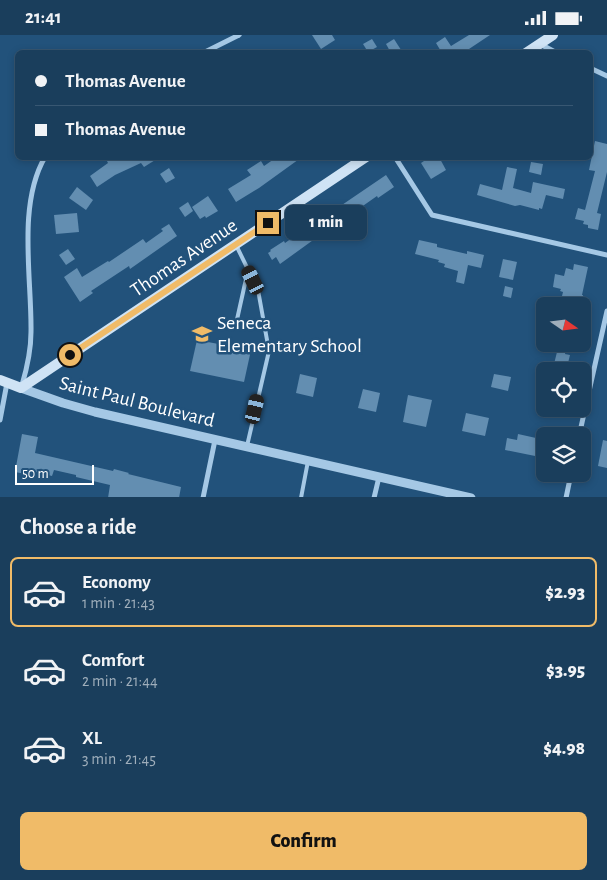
<!DOCTYPE html>
<html lang="en">
<head>
<meta charset="utf-8">
<style>
	body { margin:0; font-family:"Alegreya Sans",sans-serif; background:#234562; color:#f1f3f6; height:100vh; display:flex; flex-direction:column; font-size:19px; white-space:nowrap }
	* { box-sizing:border-box; margin:0 }
	p { font-size:16px; color:#9faebb }
	.icon { flex:none; width:28px; height:28px; fill:none; stroke:currentColor; stroke-width:2; stroke-linecap:round; stroke-linejoin:round }
	.map { position:relative; height:462px; overflow:hidden }
	.panel { display:flex; flex-direction:column; background:#1a3e5c; flex:1 }
	.panel>* { flex:none }
	.guide { position:absolute; left:15px; top:15px; width:578px; height:110px; border-radius:8px; box-shadow:0 2px 8px #0003,0 0 0 1px #385772; display:grid; align-content:center; height:110px; padding:0 20px; background:#1a3e5c }
	.needle { width:32px; rotate:104deg }
	.fabs { position:absolute; left:536px; top:262px; display:grid; gap:10px }
	.fabs a { display:grid; place-items:center; width:55px; height:55px; border-radius:8px; background:#1a3e5c; box-shadow:0 2px 8px #0003,0 0 0 1px #385772; font-size:25px }
	.scale { position:absolute; left:15px; bottom:12px; width:79px; box-sizing:border-box; padding-left:5px; border:2px solid #fff; border-top:0; font-size:14px; line-height:18px; white-space:nowrap; color:#fff; -webkit-text-stroke:4px #22527b; paint-order:stroke }
	.end { position:absolute; width:22px; height:22px; margin:-11px; border:6px solid #f0bb68; background:#111; box-shadow:0 0 0 2px #111 }
	.from { border-radius:50% }
	.bubble { position:absolute; height:35px; border-radius:8px; background:#1a3e5c; box-shadow:0 2px 8px #0003,0 0 0 1px #385772; font-size:16px; font-weight:800; line-height:35px; text-align:center }
	.car { position:absolute; width:15px; height:30px; margin:-15px -8px; border-radius:6px; box-shadow:0 0 4px 1px #0007; background:linear-gradient(#222 24%,#8ab4d8 0 40%,#222 0 76%,#8ab4d8 0 86%,#222 0) }
	.guide b { display:flex; align-items:center; gap:18px; height:48px; font-size:19px }
	.guide b+b { border-top:1px solid #385772 }
	.guide i { width:12px; height:12px; background:#f1f3f6 }
	ul { padding:0; list-style:none }
	li { display:flex; align-items:center; gap:15px; height:70px; margin:0 10px 8px; padding:0 10px; border:2px solid transparent; border-radius:8px }
	li div { flex:1 }
	li b { display:block; font-size:19px }
	li em { font-style:normal; font-weight:800 }
	li.selected { border-color:#f0bb68 }
	li>.icon { width:45px; height:45px; stroke-width:1.5 }
	h2 { padding:0 20px; font-size:22px; line-height:60px }
	.cta { display:flex; gap:10px; margin-top:auto; padding:10px 20px }
	.cta a { flex:1; height:58px; border-radius:8px; background:#f0bb68; color:#111; font-size:20px; font-weight:800; line-height:58px; text-align:center }
	.status { display:flex; justify-content:space-between; align-items:center; height:35px; padding:0 25px; background:#1a3e5c; direction:ltr }
	.status svg { height:14px; fill:currentColor }
	.map>svg:first-child { display:block }
	.building { fill:#638eb1 }
	.lines { fill:none; stroke-linecap:round; stroke-linejoin:round }
	.service { stroke:#a5c8e5; stroke-width:4 }
	.minor { stroke:#a5c8e5; stroke-width:5 }
	.tertiary { stroke:#a5c8e5; stroke-width:9 }
	.secondary { stroke:#cfe3f5; stroke-width:10 }
	.route { stroke:#f0bb68; stroke-width:6 }
	.labels { text-anchor:middle; dominant-baseline:central; stroke-width:5; stroke-linejoin:round; paint-order:stroke }
	.street-label { font-size:20px; fill:#fff; stroke:#22527b }
	.poi-label { font-size:20px; fill:#fff; stroke:#22527b; text-anchor:start }
</style>
</head>
<body>
<div class="status"><b>21:41</b><svg viewBox="0 0 49 12"><path d="M0 12V9h3v3zM5 12V6h3v6zM10 12V3h3v9zM15 12V0h3v12zM26 1h20v11H26zM47 4h2v5h-2z"/></svg></div>
<div class="map">
<svg width="607" height="463" viewBox="0 0 607 463">
	<rect width="100%" height="100%" fill="#22527b"/>
	<g class="building">
		<polygon points="312,0 332,0 335,5 321,14"/>
		<polygon points="469,0 490,0 463,18 442,18 436,8 445,2 451,11"/>
		<polygon points="372,4 377,12 368,17 363,9"/>
		<polygon points="394,4 403,18 391,18 386,9"/>
		<polygon points="595,106 607,109 607,137 597,178 601,179 598,195 588,193 588,190 583,189 584,186 575,184 578,173 585,175 595,136 589,135"/>
		<polygon points="113,122 160,122 144,132 141,128 115,140 97,152 90,141 108,128 107,126"/>
		<polygon points="277,122 302,122 259,153 236,167 228,154 251,140 247,135 261,126 264,131"/>
		<polygon points="430,122 439,122 446,135 431,144 421,128"/>
		<polygon points="531,127 543,129 541,140 529,137"/>
		<polygon points="507,132 517,134 513,153 531,158 533,147 565,154 563,164 546,160 542,174 539,173 539,175 520,170 515,171 477,160 480,149 502,155"/>
		<polygon points="169,133 175,143 166,148 160,139"/>
		<polygon points="386,140 394,152 378,163 377,161 330,194 322,182 335,173 336,174"/>
		<polygon points="77,152 93,165 86,175 69,163"/>
		<polygon points="208,161 218,176 206,183 205,181 200,184 192,172"/>
		<polygon points="188,167 193,176 185,182 179,173"/>
		<polygon points="77,178 79,197 56,199 54,180"/>
		<polygon points="169,189 177,201 130,234 129,231 91,256 93,258 80,267 64,242 77,233 82,242 108,226 109,227 143,204 146,208 163,196 161,194"/>
		<polygon points="309,191 316,203 280,229 276,222 272,225 268,218 271,216 270,215 284,206 285,208"/>
		<polygon points="419,205 437,209 437,212 467,219 467,216 484,220 481,233 468,230 464,249 456,247 458,236 444,232 445,229 438,227 439,225 415,219"/>
		<polygon points="68,214 75,224 66,230 59,220"/>
		<polygon points="503,224 517,227 513,245 499,242"/>
		<polygon points="574,229 588,232 582,260 583,260 581,271 564,271 564,270 560,269 563,257 560,256 561,254 553,252 555,239 564,241 566,233 573,235"/>
		<polygon points="505,251 513,253 511,263 503,261"/>
		<polygon points="197,305 251,315 244,347 190,336"/>
		<polygon points="559,309 567,309 565,319 570,320 566,336 553,333"/>
		<polygon points="300,339 317,343 313,362 296,358"/>
		<polygon points="494,339 511,342 508,356 491,352"/>
		<polygon points="363,354 380,358 376,377 358,373"/>
		<polygon points="408,360 432,365 426,392 403,387"/>
		<polygon points="466,378 489,383 485,401 462,396"/>
		<polygon points="22,399 38,402 35,418 113,436 114,434 129,438 128,439 181,452 179,463 108,463 110,450 76,442 76,440 54,435 52,441 32,436 31,440 15,437"/>
		<polygon points="518,399 545,405 545,423 505,415 507,403 517,405"/>
		<polygon points="603,405 607,406 607,433 598,431"/>
	</g>
	<g class="lines">
		<g class="service">
			<polyline points="236,210 258,255 269,316 247,411"/>
			<polyline points="236,289 248,235"/>
			<polyline points="301,463 308,426"/>
		</g>
		<g class="minor">
			<polyline points="540,9 557,18"/>
			<polyline points="203,18 239,0"/>
			<polyline points="590,33 607,41"/>
			<polyline points="395,122 432,180 607,220"/>
			<path d="M22,350C27,333 31,316 31,297C32,244 17,170 45,122"/>
			<polyline points="0,385 7,348"/>
			<polyline points="579,401 607,276"/>
			<polyline points="203,463 215,405"/>
			<polyline points="374,463 379,442"/>
			<polyline points="566,463 571,439"/>
		</g>
		<polyline class="tertiary" points="21,353 63,368 95,377 471,463"/>
		<g class="secondary">
			<polyline points="526,18 553,0"/>
			<polyline points="0,345 21,353 366,122"/>
		</g>
	</g>
	<g class="lines">
		<polyline class="route" points="70,320 268,188"/>
	</g>
	<defs>
		<symbol id="school-bare" viewBox="-9 -9 18 18"><path d="M0-5L7-2L0 1L-7-2ZM-4 1L0 2.5L4 1V4Q0 6-4 4Z" fill="#f0bb68" stroke="#22527b" stroke-width="2.5" paint-order="stroke"/></symbol>
	</defs>
	<g fill-rule="evenodd">
		<use href="#school-bare" x="188" y="285" width="28" height="28"/>
	</g>
	<g class="labels">
		<g class="street-label">
			<text transform="translate(184 223) rotate(-34)">Thomas Avenue</text>
			<text transform="translate(137 367) rotate(14)">Saint Paul Boulevard</text>
		</g>
		<g class="poi-label">
			<text x="217" y="288">Seneca<tspan x="217" dy="23">Elementary School</tspan></text>
		</g>
	</g>
</svg>
<div class="fabs">
<a><svg class="needle" viewBox="-14 -14 28 28"><path d="M0-13l5 13h-10z" fill="#e53935"/><path d="M0 13l5-13h-10z" fill="#9faebb"/></svg></a>
<a><svg class="icon" aria-label="locate" viewBox="0 0 24 24"><circle cx="12" cy="12" r="6"/><path d="M12 2v4M12 18v4M2 12h4M18 12h4"/></svg></a>
<a><svg class="icon" aria-label="layers" viewBox="0 0 24 24"><path d="M12 4l9 5-9 5-9-5zM3 14l9 5 9-5"/></svg></a>
</div>
<div class="scale">50 m</div>
<i class="end from" style="left:70px;top:320px"></i>
<i class="end" style="left:268px;top:188px"></i>
<div class="bubble" style="left:285px;top:170px;width:82px">1 min</div>
<i class="car" style="left:253px;top:245px;rotate:334deg"></i>
<i class="car" style="left:255px;top:374px;rotate:13deg"></i>
<div class="guide">
<b><i class="from"></i>Thomas Avenue</b>
<b><i></i>Thomas Avenue</b>
</div>
</div>
<section class="panel">
<h2>Choose a ride</h2>
<ul>
<li class="selected"><svg class="icon" aria-label="car" viewBox="0 0 24 24"><path d="M5 17H2v-5l4-1 3-4h7l3 4 3 1v5h-3M9 17h6M6 11h13"/><circle cx="7" cy="17" r="2"/><circle cx="17" cy="17" r="2"/></svg><div><b>Economy</b><p>1 min · 21:43</p></div><em>$2.93</em></li>
<li><svg class="icon" aria-label="car" viewBox="0 0 24 24"><path d="M5 17H2v-5l4-1 3-4h7l3 4 3 1v5h-3M9 17h6M6 11h13"/><circle cx="7" cy="17" r="2"/><circle cx="17" cy="17" r="2"/></svg><div><b>Comfort</b><p>2 min · 21:44</p></div><em>$3.95</em></li>
<li><svg class="icon" aria-label="car" viewBox="0 0 24 24"><path d="M5 17H2v-5l4-1 3-4h7l3 4 3 1v5h-3M9 17h6M6 11h13"/><circle cx="7" cy="17" r="2"/><circle cx="17" cy="17" r="2"/></svg><div><b>XL</b><p>3 min · 21:45</p></div><em>$4.98</em></li>
</ul>
<div class="cta"><a>Confirm</a></div>
</section>
</body>
</html>
